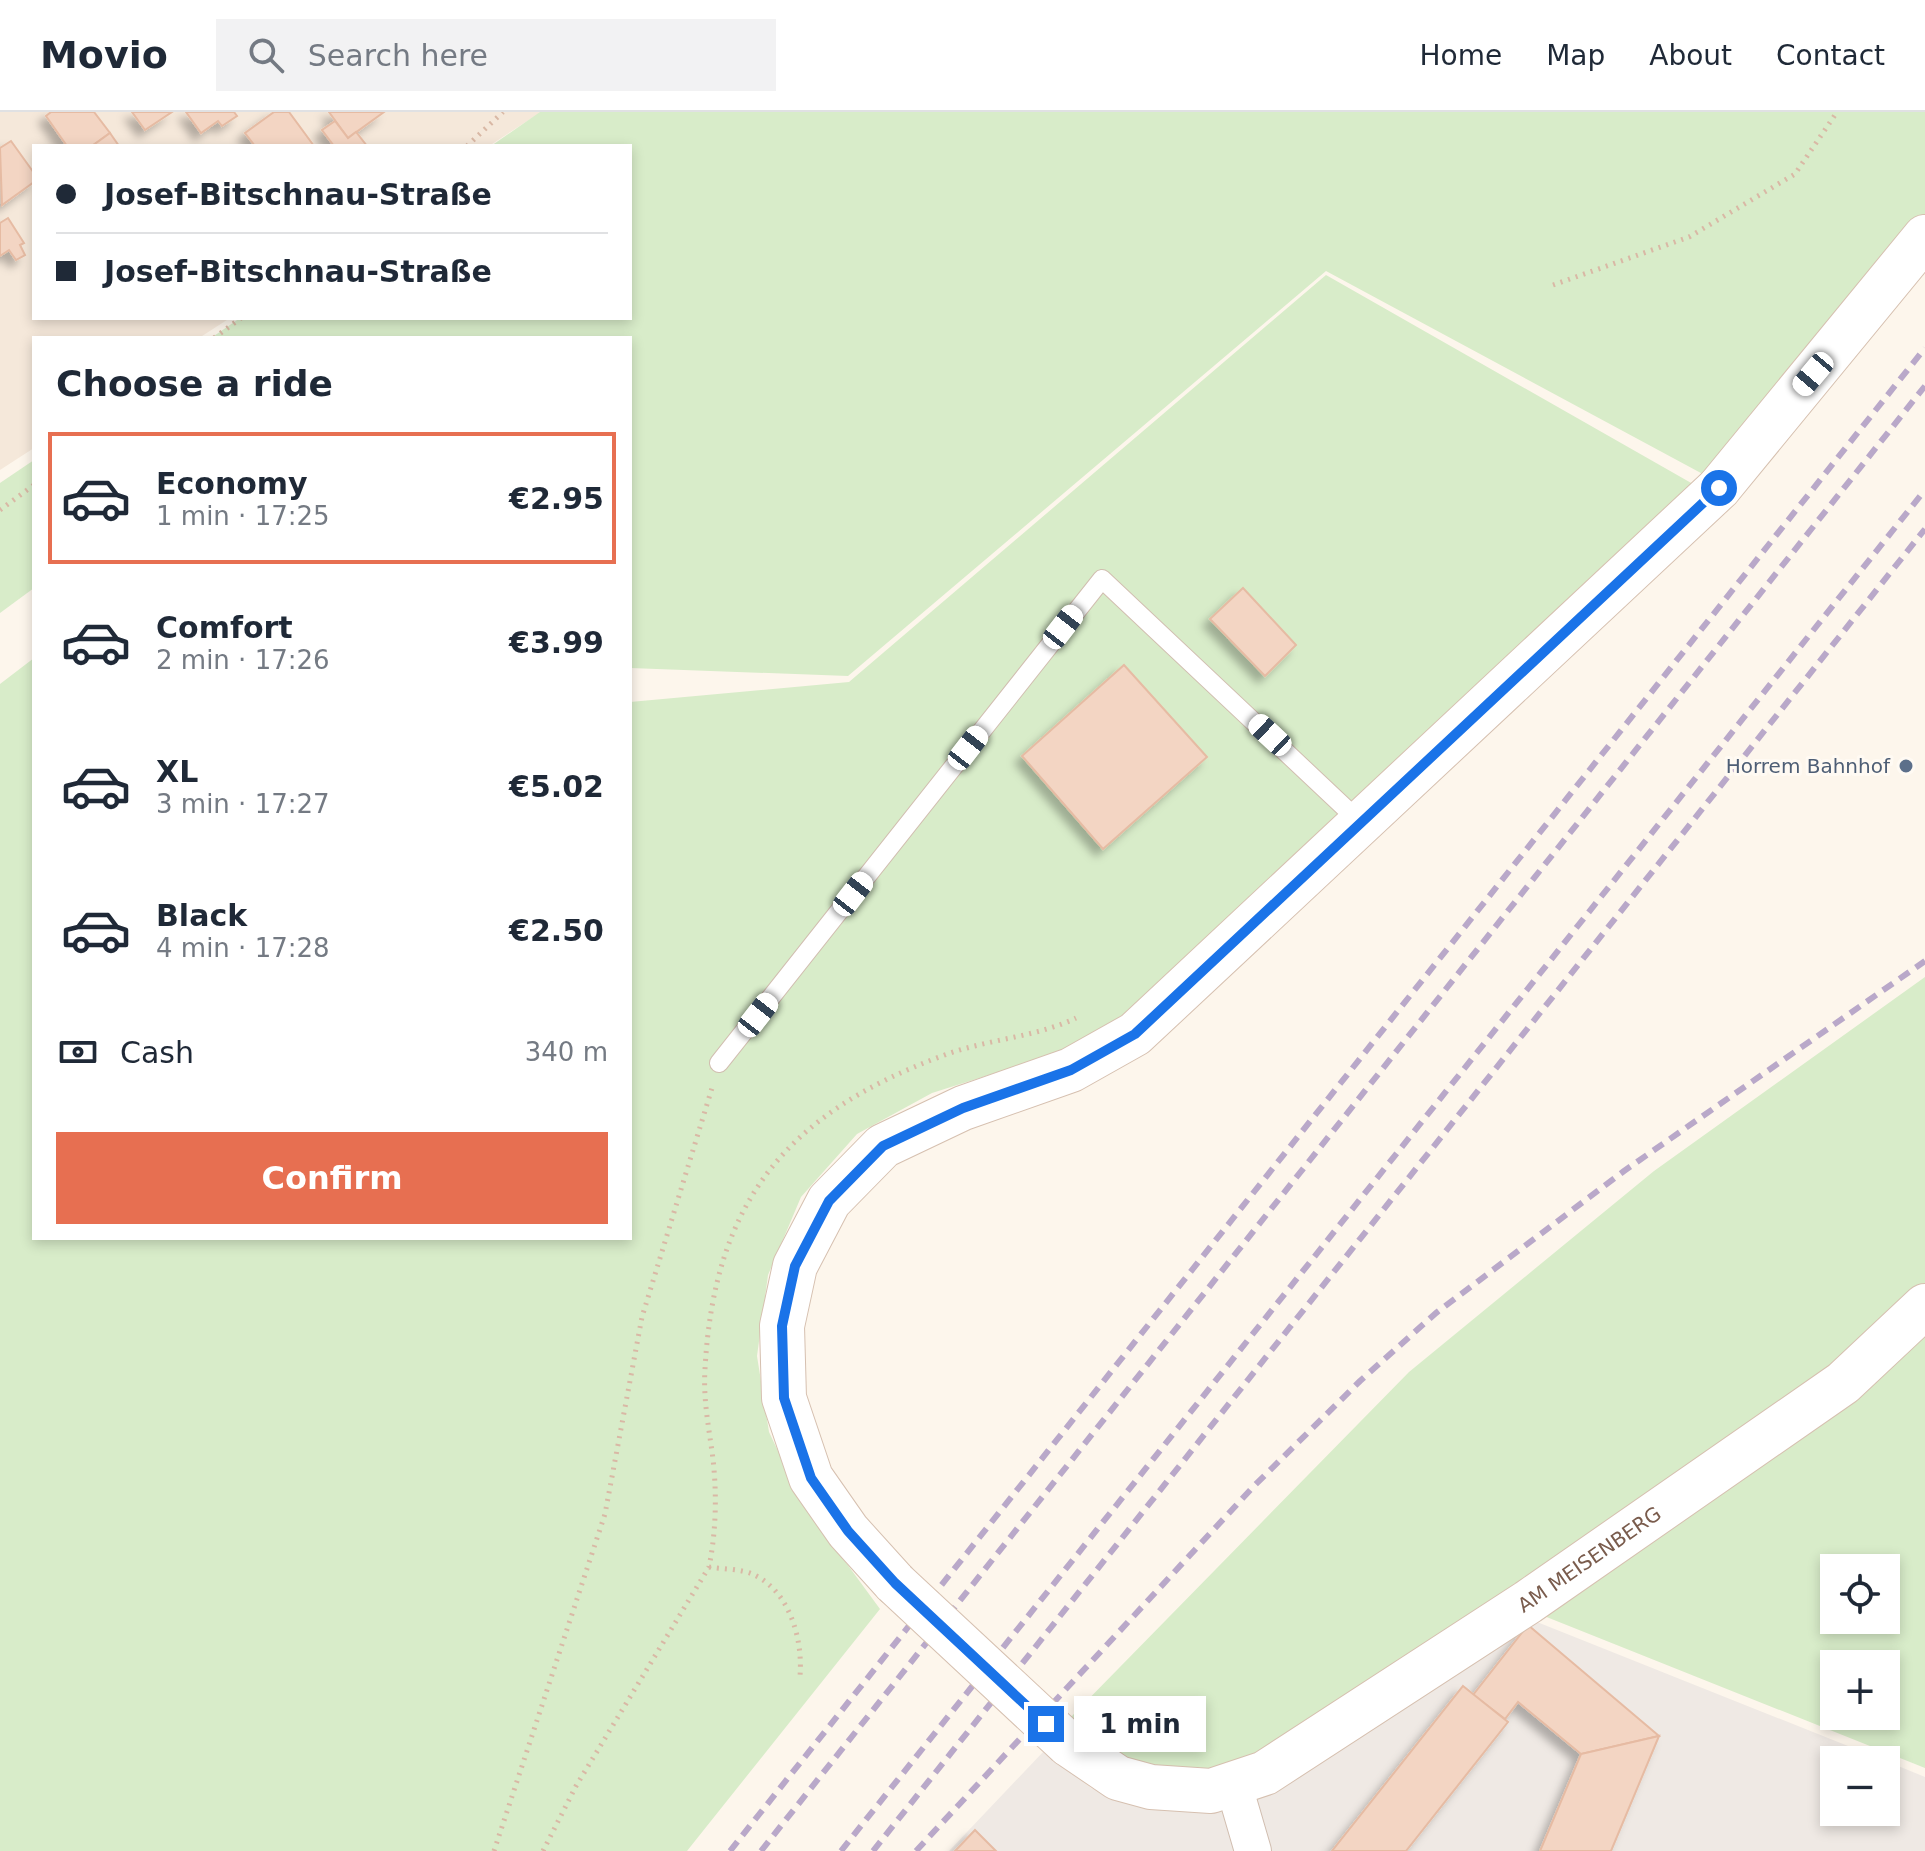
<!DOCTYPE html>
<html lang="en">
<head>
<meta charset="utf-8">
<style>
	body { margin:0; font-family:"DejaVu Sans",sans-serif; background:#f2f2f3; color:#1f2937; height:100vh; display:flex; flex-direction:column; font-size:30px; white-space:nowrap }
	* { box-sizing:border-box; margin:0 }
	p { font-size:26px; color:#747a83 }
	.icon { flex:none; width:44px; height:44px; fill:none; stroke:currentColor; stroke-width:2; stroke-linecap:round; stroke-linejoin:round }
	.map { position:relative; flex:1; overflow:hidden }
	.panel { position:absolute; left:32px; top:224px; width:600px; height:904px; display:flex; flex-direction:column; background:#fff; border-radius:0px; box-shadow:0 4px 12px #0003 }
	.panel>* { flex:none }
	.hud { position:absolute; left:32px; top:32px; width:600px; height:176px; border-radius:0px; box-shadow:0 4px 12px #0003; display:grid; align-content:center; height:176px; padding:0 24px; background:#fff }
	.buttons { position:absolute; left:1820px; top:1442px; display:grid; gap:16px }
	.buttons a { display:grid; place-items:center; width:80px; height:80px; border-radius:0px; background:#fff; box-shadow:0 4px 12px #0003; font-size:40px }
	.end { position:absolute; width:36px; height:36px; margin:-18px; border:10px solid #1a73e8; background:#fff; box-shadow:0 0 0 4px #fff }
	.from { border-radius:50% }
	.bubble { position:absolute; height:56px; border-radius:0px; background:#fff; box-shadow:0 4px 12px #0003; font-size:26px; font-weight:800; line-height:56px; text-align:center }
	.car { position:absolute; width:24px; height:48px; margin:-24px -12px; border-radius:10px; box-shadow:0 0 6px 2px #0007; background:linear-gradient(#fff 24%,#345 0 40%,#fff 0 76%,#345 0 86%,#fff 0) }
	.hud b { display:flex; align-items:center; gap:28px; height:76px; font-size:30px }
	.hud b+b { border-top:2px solid #e0e1e3 }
	.hud i { width:20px; height:20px; background:#1f2937 }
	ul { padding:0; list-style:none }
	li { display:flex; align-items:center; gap:24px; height:132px; margin:0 16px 12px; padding:0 8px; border:4px solid transparent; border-radius:0px }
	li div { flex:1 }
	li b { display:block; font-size:30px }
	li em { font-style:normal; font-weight:800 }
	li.current { border-color:#e76f51 }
	li>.icon { width:72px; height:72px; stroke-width:1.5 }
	h2 { padding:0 24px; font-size:36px; line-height:96px }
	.pay { display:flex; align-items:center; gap:20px; height:88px; padding:0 24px; font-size:30px }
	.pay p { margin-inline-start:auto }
	.button { display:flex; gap:16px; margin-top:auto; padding:16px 24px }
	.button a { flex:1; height:92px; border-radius:0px; background:#e76f51; color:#fff; font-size:32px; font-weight:800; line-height:92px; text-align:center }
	header { display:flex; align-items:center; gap:48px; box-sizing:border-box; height:112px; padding:0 40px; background:#fff; border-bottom:2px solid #e0e1e3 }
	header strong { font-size:38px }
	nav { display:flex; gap:44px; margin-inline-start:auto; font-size:28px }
	.search { width:560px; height:72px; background:#f2f2f3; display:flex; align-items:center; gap:20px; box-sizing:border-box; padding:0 28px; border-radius:0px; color:#747a83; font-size:30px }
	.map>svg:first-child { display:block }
	.residential { fill:#f5e8da }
	.industrial { fill:#efe9e4 }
	.green { fill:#d8ecc9; fill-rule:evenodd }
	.building { fill:#f3d5c3; stroke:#e6bba3; stroke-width:2; filter:url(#shadow) }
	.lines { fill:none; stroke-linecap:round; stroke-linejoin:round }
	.lane-casing { stroke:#d1beb0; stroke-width:20 }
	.street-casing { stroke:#d1beb0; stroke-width:38 }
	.secondary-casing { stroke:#d6c0b0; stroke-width:46 }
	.path { stroke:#d9b8a5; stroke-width:5; stroke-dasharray:2 6; stroke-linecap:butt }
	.lane { stroke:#fff; stroke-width:18 }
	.street { stroke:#fff; stroke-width:36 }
	.secondary { stroke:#fff; stroke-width:44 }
	.rail { stroke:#b9a8c9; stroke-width:6; stroke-dasharray:12 8; stroke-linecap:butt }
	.secondary-bridge-casing { stroke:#d6c0b0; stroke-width:46; stroke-linecap:butt }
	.secondary-bridge { stroke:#fff; stroke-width:44 }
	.route { stroke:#1a73e8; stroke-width:10 }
	.service-dot { fill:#5c6f8a; stroke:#fffaf3; stroke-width:3 }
	.labels { text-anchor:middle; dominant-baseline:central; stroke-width:6; stroke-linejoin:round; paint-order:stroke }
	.service-label { font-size:20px; fill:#4e5e75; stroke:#fffaf3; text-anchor:end }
	.street-label { font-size:20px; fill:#7a5c4d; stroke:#fffaf3 }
</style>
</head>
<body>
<header>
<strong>Movio</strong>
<div class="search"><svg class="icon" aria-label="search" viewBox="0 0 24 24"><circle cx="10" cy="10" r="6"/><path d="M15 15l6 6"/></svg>Search here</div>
<nav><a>Home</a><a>Map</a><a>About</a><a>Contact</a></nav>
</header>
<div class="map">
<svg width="1925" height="1739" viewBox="0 0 1925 1739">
	<defs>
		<filter id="shadow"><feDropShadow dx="-7" dy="7" stdDeviation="4" flood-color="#0004"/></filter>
	</defs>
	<rect width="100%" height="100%" fill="#fdf6ec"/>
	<polygon class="residential" points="0,0 541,0 489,34 34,34 34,206 230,206 199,226 34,226 34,336 0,358"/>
	<polygon class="industrial" points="1527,1506 1883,1648 1834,1648 1834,1700 1886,1700 1886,1649 1925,1665 1925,1739 949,1739 1044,1639 1091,1676 1151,1698 1247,1690"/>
	<g class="green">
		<polygon points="540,0 1925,0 1925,110 1712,367 1326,159 848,564 630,556 630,226 211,226 240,206 630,206 630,34 491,34"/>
		<polygon points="1326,163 1700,376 1129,906 1049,944 932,981 857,1022 801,1085 768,1163 757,1244 769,1320 803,1392 880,1497 687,1739 0,1739 0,572 34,546 34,1126 630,1126 630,590 849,570"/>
		<polygon points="34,348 34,476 0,501 0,371"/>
		<path d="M1925,865V1656L1529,1498L1273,1639L1201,1662L1161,1659L1108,1638L1070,1606L1409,1260L1654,1059ZM1834,1456H1886V1508H1834ZM1834,1552H1886V1604H1834Z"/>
	</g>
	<g class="building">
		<polygon points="51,0 94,0 110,21 92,34 67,34 46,4"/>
		<polygon points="132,0 172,0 145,18"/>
		<polygon points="186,0 234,0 237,4 222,14 218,9 201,21"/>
		<polygon points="274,0 289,0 314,34 255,34 245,21"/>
		<polygon points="329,0 384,0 348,26"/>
		<polygon points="335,9 348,26 356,20 367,34 334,34 322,18"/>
		<polygon points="110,21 119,34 92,34"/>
		<polygon points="11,29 34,61 34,70 2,93 0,36"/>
		<polygon points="8,106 24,131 20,133 25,143 16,148 9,138 0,144 0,111"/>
		<polygon points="1243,476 1296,533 1265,564 1210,507"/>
		<polygon points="1124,553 1207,645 1103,737 1022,644"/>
		<polygon points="1528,1513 1659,1624 1581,1642 1518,1590 1505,1607 1473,1583"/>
		<polygon points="1463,1574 1508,1610 1406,1739 1332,1739"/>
		<polygon points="1659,1624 1611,1739 1540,1739 1581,1642"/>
		<polygon points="975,1718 996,1739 955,1739"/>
	</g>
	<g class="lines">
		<defs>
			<polyline id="lane" points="719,951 1102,467 1360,710"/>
			<polyline id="street" points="1234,1674 1253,1739"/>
			<g id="secondary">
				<polyline points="895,1471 848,1419 811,1366 784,1286 782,1214 795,1154 829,1089 883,1034 963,996 1071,958 1135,922 1719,376 1925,125"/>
				<path id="s1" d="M1068,1632L1118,1666L1151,1675L1211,1679L1265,1661L1528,1490L1843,1271L1925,1194"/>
			</g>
		</defs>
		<use href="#lane" class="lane-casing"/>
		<use href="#street" class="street-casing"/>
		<use href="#secondary" class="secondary-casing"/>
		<g class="path">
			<polyline points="467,34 503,0"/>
			<polyline points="1553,173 1689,125 1795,62 1837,0"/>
			<polyline points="214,226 241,206"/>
			<polyline points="0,398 34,373"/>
			<path d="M709,1455C722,1457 741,1457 752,1462C790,1478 803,1528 800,1564"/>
			<polyline points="494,1739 605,1402 642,1205 712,976"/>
			<path d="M543,1739L576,1674L709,1455C716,1420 717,1384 713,1347C709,1316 703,1288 705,1257C714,1090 787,1001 942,944C986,927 1034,926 1076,906"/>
		</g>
		<use href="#lane" class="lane"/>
		<use href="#street" class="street"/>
		<use href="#secondary" class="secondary"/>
		<g class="rail">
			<polyline points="730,1739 1925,236"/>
			<polyline points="761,1739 1925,274"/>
			<polyline points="841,1739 1925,378"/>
			<polyline points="873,1739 1925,417"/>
			<polyline points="916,1739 1254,1374 1360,1269 1436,1201 1624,1059 1925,849"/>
		</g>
		<defs>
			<polyline id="secondary-bridge" points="895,1471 1068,1632"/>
		</defs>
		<use href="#secondary-bridge" class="secondary-bridge-casing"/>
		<use href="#secondary-bridge" class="secondary-bridge"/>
	</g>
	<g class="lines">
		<polyline class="route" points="1046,1612 895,1471 848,1419 811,1366 784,1286 782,1214 795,1154 829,1089 883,1034 963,996 1071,958 1135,922 1719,376"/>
	</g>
	<circle class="service-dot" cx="1906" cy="654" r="8"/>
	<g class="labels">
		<g class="service-label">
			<text x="1890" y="654">Horrem Bahnhof</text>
		</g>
		<g class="street-label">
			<text stroke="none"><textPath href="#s1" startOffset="600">AM MEISENBERG</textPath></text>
		</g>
	</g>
</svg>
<div class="buttons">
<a><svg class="icon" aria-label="locate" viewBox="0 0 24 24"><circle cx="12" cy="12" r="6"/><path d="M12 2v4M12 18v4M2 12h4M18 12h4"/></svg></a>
<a>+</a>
<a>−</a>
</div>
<i class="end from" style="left:1719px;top:376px"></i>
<i class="end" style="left:1046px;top:1612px"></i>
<div class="bubble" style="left:1074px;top:1584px;width:132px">1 min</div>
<i class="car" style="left:1813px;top:262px;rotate:220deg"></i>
<i class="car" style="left:1063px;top:515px;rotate:38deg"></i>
<i class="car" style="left:1270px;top:623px;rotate:313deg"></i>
<i class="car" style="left:968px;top:636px;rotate:38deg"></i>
<i class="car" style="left:853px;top:782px;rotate:38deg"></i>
<i class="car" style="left:758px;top:903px;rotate:38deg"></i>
<div class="hud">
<b><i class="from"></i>Josef-Bitschnau-Straße</b>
<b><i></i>Josef-Bitschnau-Straße</b>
</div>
<section class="panel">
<h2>Choose a ride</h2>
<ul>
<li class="current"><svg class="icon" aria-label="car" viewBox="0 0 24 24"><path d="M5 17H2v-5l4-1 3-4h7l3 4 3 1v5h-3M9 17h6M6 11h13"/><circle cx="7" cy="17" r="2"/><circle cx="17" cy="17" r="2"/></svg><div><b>Economy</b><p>1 min · 17:25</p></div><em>€2.95</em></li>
<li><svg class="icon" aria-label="car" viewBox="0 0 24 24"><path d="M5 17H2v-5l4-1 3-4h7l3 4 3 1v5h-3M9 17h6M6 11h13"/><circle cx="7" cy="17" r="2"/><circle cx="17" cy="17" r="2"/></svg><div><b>Comfort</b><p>2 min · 17:26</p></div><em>€3.99</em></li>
<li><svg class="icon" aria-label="car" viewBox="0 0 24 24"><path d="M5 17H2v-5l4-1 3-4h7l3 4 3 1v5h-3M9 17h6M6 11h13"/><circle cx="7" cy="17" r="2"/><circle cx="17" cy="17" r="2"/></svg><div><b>XL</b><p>3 min · 17:27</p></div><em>€5.02</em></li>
<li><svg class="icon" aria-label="car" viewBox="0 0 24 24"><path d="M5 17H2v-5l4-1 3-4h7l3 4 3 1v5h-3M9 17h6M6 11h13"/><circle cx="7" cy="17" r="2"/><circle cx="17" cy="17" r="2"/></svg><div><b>Black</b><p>4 min · 17:28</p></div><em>€2.50</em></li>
</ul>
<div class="pay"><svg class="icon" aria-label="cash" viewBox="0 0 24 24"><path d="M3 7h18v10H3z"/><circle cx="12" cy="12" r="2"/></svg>Cash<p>340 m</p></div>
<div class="button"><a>Confirm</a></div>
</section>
</div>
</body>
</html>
